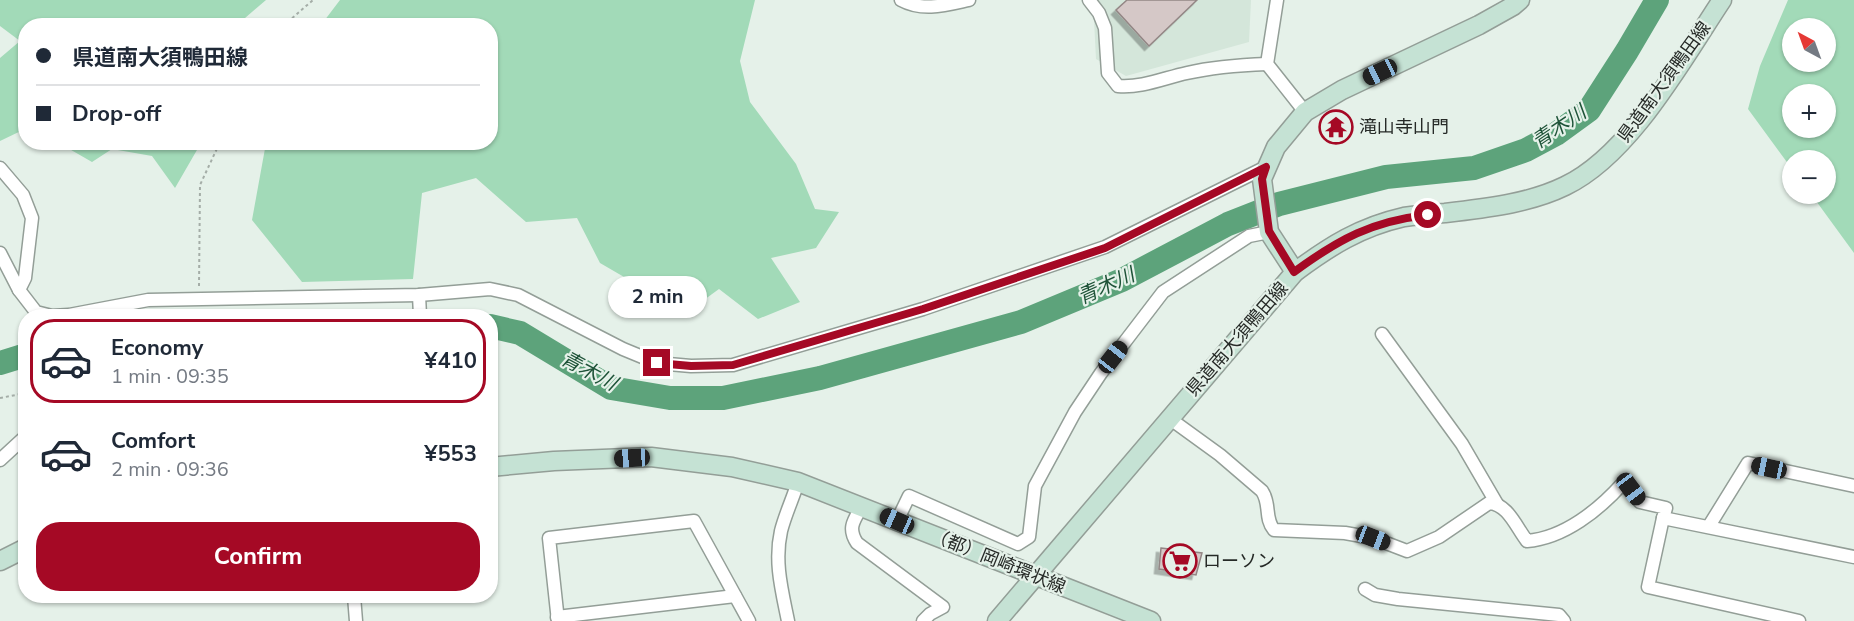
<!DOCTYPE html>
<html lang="en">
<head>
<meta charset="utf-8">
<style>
	body { margin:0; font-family:"Nunito Sans","Noto Sans JP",sans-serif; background:#f6f6f7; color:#1f2937; height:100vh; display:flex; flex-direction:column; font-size:22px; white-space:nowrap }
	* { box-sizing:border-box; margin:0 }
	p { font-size:20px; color:#747a83 }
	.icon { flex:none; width:33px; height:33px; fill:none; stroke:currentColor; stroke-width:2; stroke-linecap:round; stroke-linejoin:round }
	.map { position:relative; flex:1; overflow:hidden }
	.panel { position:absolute; left:18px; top:309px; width:480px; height:294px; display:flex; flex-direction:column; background:#fff; border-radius:24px; box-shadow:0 2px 4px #0004 }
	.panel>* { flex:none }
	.guide { position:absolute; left:18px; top:18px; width:480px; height:132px; border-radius:24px; box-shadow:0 2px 4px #0004; display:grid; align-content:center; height:132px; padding:0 18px; background:#fff }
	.needle { width:39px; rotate:319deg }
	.tools { position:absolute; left:1782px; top:18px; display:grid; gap:12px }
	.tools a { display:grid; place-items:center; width:54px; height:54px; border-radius:50%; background:#fff; box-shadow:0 2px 4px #0004; font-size:30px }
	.end { position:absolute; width:27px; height:27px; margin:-14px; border:8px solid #a50925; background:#fff; box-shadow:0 0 0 3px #fff }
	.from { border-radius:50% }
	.bubble { position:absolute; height:42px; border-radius:21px; background:#fff; box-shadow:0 2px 4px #0004; font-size:20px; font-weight:700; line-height:42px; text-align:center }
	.car { position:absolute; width:18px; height:36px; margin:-18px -9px; border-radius:8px; box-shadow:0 0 4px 2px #0007; background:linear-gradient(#222 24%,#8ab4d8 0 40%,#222 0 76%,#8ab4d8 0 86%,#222 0) }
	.guide b { display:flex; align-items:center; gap:21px; height:57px; font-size:22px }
	.guide b+b { border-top:2px solid #e0e1e3 }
	.guide i { width:15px; height:15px; background:#1f2937 }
	ul { padding:10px 0 0; list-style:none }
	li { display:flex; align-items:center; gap:18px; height:84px; margin:0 12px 9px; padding:0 6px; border:3px solid transparent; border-radius:24px }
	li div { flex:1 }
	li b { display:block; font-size:22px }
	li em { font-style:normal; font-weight:700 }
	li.active { border-color:#a50925 }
	li>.icon { width:54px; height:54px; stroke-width:1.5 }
	.cta { display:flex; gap:12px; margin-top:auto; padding:12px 18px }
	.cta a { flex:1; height:69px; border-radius:24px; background:#a50925; color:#fff; font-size:24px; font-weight:700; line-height:69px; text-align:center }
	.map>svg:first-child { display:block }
	.built { fill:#d4e6da }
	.green { fill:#a2dab8; fill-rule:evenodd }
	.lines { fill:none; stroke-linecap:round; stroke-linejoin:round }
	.river { stroke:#5da37b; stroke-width:24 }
	.building { fill:#d5c8c7; stroke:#938685; stroke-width:1.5; filter:url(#shadow) }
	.street-casing { stroke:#939e97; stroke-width:15 }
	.secondary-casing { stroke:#939e97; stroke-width:21 }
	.path { stroke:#a4ada7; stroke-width:2; stroke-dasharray:3 3; stroke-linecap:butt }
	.street { stroke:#fff; stroke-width:12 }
	.secondary { stroke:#c5e2d4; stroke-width:18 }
	.route { stroke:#a50925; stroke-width:8 }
	.labels { text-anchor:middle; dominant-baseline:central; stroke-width:4.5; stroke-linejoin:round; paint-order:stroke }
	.street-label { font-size:18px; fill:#262a27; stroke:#e5f1e9 }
	.poi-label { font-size:18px; fill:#262a27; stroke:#e5f1e9; text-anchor:start }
	.water-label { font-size:20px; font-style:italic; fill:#1e5338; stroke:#e5f1e9 }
</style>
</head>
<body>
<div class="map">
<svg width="1854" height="621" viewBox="0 0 1854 621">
	<defs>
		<filter id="shadow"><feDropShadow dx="-4.5" dy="4.5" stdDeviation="0" flood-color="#0004"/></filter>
	</defs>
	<rect width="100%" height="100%" fill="#e5f1e9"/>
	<polygon class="built" points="1093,0 1251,0 1249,42 1126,76 1096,59"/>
	<g class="green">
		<polygon points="0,0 266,0 245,18 244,25 26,26 25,129 0,141 0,58 20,41 0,26"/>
		<polygon points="340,0 755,0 740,61 750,102 796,164 815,209 839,212 816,248 771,258 800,302 758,319 719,289 686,313 600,263 577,218 526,222 476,178 422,193 413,279 302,282 252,220 266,143 490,142 490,26 321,25"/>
		<path d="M1788,0H1854V253L1811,194H1826V160H1792V169L1748,109L1760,66ZM1792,28H1826V62H1792ZM1826,94V128H1792V94Z"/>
		<polygon points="59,143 201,142 201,143 175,188 152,156 112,149 92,162"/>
	</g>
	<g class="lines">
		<g class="river">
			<polyline points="490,326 520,333 611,388 670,398 723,398 820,378 1021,322 1122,280 1228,224 1279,204 1386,177 1474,168 1526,150 1556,134 1589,110 1627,51 1657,0"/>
			<polyline points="0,363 26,355"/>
		</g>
	</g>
	<g class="building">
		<polygon points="1127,0 1197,0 1149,46 1116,10"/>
		<polygon points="1161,548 1202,553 1196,575 1159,569"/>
	</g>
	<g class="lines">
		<defs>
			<g id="street">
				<path d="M901,0C923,12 946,5 969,0"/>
				<path d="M1089,0L1099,13L1105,28L1108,73L1118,86C1142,88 1164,78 1187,73C1213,67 1240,65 1267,64"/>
				<polyline points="1277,0 1267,64 1305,112"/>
				<polyline points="0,168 23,195 32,218 25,278 19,290"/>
				<polyline points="0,253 19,290 36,312 52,316 69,315 148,300 419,295 490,289 518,295 623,349 657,363 691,366 733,365 923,309 1105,247 1266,167"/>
				<polyline points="419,295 420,316"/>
				<polyline points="1382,334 1462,444 1497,504"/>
				<path d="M1169,418L1220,455L1262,491C1271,504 1264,518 1274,530L1345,533L1373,538L1407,551L1439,537L1489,503C1508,504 1516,527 1527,541C1564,538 1599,510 1623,483L1640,502L1666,508L1663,518"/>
				<polyline points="0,460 26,436"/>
				<path d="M862,506C854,520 847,528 857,543L943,607L930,614L923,621"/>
				<polyline points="897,521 909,496 1018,544 1029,537 1035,486 1075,412 1101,373 1163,292 1249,236 1269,232"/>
				<polyline points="1709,526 1748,463 1854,486"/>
				<polyline points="1365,589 1375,595 1398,599 1559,615 1564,621"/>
				<polyline points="354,596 356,621"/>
				<polyline points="557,617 735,596"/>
				<polyline points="558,621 549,538 694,521 749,621"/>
				<path d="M788,621C782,591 774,562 781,531C785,515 793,498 798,482"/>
				<polyline points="1799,621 1648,587 1663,518 1854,557"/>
			</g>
			<g id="secondary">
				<polyline points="1295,272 1269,232 1262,179 1276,147 1305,112 1342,90 1479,25 1513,6 1520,0"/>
				<polyline points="490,467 554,461 651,457 732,467 798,482 1151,621"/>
				<polyline points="0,561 26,548"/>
				<path d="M997,621L1295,272C1330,246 1360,227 1404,217C1417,215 1431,214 1445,213C1485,208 1528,204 1565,186C1630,155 1682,60 1722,0"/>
			</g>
		</defs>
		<use href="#street" class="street-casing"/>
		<use href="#secondary" class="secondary-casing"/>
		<g class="path">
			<polyline points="283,26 313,0"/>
			<polyline points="199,286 200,185 220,142"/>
			<polyline points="0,398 26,393"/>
		</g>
		<use href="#street" class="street"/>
		<use href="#secondary" class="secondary"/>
	</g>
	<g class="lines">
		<path class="route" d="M657,363L691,366L733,365L923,309L1105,248L1266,167L1262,179L1269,231L1294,272C1339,239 1372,221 1428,215"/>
	</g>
	<defs>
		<symbol id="temple-ring" viewBox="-11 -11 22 22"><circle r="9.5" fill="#e5f1e9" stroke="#a50925" stroke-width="1.5"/><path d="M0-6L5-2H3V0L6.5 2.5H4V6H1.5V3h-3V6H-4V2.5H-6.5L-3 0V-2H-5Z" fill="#a50925"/></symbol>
		<symbol id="supermarket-ring" viewBox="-11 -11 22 22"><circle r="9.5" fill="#e5f1e9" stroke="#a50925" stroke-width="1.5"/><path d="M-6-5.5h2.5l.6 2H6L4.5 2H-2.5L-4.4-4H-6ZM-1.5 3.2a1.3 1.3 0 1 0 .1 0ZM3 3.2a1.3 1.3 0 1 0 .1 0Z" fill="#a50925"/></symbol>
	</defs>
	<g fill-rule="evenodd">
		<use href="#temple-ring" x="1317" y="108" width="38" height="38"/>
		<use href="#supermarket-ring" x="1161" y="542" width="38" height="38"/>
	</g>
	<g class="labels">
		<g class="street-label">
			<text transform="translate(1664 82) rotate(-54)">県道南大須鴨田線</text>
			<text transform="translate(1237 339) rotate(-49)">県道南大須鴨田線</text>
			<text transform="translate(998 561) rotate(22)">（都）岡崎環状線</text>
		</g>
		<g class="poi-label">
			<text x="1359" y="127">滝山寺山門</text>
			<text x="1203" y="561">ローソン</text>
		</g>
		<g class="water-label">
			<text transform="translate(1559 127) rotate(-34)">青木川</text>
			<text transform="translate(1106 286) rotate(-24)">青木川</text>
			<text transform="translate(589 371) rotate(28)">青木川</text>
		</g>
	</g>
</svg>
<div class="tools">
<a><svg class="needle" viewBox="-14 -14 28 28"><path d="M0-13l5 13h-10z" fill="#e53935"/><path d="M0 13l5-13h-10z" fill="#747a83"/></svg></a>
<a>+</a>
<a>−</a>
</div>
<i class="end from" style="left:1428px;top:215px"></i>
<i class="end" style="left:657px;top:363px"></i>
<div class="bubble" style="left:608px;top:276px;width:99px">2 min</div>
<i class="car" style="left:1380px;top:72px;rotate:245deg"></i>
<i class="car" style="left:1113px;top:357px;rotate:38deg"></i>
<i class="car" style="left:632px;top:458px;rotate:267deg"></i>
<i class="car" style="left:1769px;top:468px;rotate:282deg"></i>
<i class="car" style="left:1631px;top:489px;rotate:143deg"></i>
<i class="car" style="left:897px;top:521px;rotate:294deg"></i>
<i class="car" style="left:1373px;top:538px;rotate:111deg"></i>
<div class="guide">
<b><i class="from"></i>県道南大須鴨田線</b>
<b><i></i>Drop-off</b>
</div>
<section class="panel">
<ul>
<li class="active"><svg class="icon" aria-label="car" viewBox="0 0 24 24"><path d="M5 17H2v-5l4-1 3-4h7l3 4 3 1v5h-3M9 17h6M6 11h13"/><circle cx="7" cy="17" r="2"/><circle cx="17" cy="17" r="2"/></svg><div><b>Economy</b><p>1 min · 09:35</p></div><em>¥410</em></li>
<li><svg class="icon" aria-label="car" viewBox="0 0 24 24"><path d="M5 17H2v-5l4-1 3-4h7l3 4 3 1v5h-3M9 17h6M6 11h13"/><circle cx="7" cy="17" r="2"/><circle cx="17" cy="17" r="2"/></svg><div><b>Comfort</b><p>2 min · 09:36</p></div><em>¥553</em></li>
</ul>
<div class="cta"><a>Confirm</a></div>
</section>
</div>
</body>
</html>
